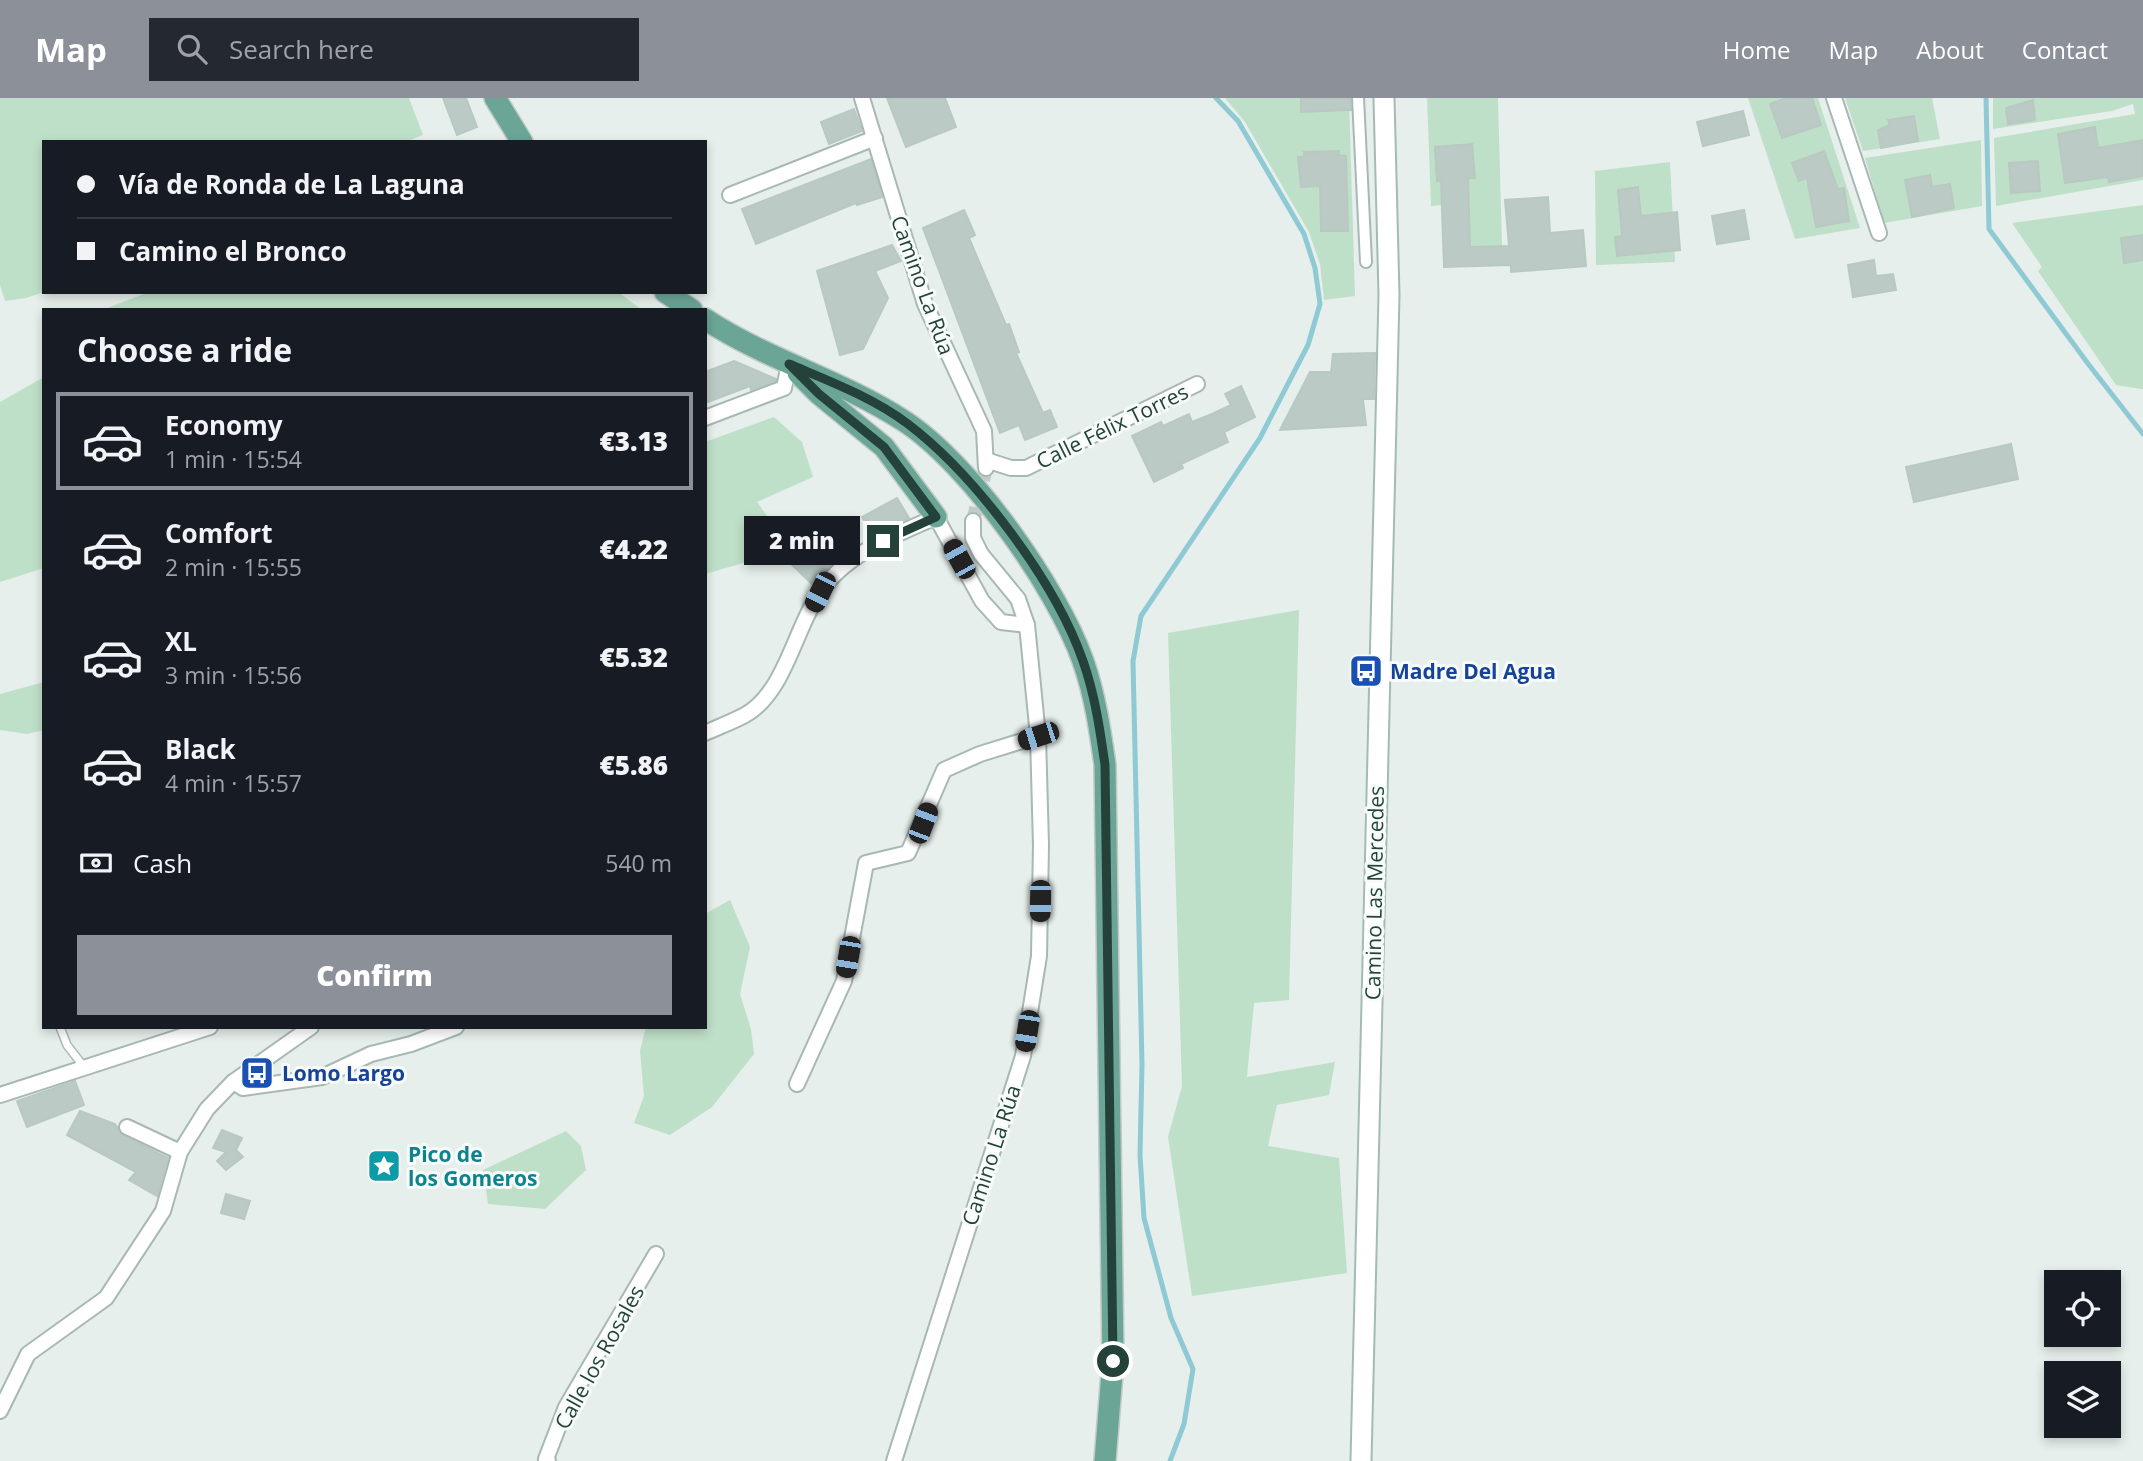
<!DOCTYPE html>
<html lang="en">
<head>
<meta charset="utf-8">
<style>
	body { margin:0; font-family:"Open Sans",sans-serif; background:#242831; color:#f1f3f6; height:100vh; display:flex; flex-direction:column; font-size:26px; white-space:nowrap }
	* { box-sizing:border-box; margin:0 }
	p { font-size:23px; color:#9ea1a6 }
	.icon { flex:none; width:38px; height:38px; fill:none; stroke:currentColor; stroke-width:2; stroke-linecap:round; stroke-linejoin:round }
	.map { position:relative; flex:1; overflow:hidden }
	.side { position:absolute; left:42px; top:210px; width:665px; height:721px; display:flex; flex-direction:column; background:#171b24; border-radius:0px; box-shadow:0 4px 10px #0003 }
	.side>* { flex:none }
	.guide { position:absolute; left:42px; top:42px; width:665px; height:154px; border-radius:0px; box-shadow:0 4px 10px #0003; display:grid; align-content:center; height:154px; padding:0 35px; background:#171b24 }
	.buttons { position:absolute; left:2044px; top:1172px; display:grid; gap:14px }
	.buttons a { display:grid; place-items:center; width:77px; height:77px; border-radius:0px; background:#171b24; box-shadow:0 4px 10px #0003; font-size:35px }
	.end { position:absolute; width:32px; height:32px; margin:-16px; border:9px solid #24423a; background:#fff; box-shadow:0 0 0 4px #fff }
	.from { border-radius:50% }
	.bubble { position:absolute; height:49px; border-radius:0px; background:#171b24; box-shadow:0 4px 10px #0003; font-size:23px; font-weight:800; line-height:49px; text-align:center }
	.car { position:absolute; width:21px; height:42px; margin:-21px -10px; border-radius:9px; box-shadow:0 0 5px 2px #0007; background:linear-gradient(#222 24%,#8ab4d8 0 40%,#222 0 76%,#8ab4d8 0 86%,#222 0) }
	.guide b { display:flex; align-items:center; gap:24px; height:66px; font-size:26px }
	.guide b+b { border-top:2px solid #363941 }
	.guide i { width:18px; height:18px; background:#f1f3f6 }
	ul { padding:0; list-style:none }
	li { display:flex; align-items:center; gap:21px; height:98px; margin:0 14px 10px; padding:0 21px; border:4px solid transparent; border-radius:0px }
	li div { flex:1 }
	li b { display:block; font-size:26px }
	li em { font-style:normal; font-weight:800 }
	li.current { border-color:#8c9099 }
	li>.icon { width:63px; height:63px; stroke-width:1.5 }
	h2 { padding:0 35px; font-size:32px; line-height:84px }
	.pay { display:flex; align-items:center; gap:18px; height:77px; padding:0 35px; font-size:26px }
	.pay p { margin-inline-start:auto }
	.cta { display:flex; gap:14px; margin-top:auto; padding:14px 35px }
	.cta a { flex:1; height:80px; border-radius:0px; background:#8c9099; color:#fff; font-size:28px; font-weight:800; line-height:80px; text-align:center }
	header { display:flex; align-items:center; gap:42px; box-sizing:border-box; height:98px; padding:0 35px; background:#8c9099; color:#fff }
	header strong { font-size:33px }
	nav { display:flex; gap:38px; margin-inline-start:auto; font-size:24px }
	.search { width:490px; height:63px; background:#242831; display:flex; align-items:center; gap:18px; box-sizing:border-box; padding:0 24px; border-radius:0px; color:#9ea1a6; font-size:26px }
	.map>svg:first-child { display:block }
	.green { fill:#bfe0c8 }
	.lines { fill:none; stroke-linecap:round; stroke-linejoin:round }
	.stream { stroke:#8ec9d4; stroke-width:5 }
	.building { fill:#bbcac4; stroke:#b8c9c2; stroke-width:2 }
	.minor-tunnel { stroke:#bfccc8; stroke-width:14; stroke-dasharray:14 7; stroke-linecap:butt }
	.service-casing { stroke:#a8b8b2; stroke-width:10 }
	.pedestrian-casing { stroke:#a8b8b2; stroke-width:14 }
	.minor-casing { stroke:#a8b8b2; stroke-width:18 }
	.secondary-casing { stroke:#a4bbb3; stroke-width:23 }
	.primary-casing { stroke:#c2cac8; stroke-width:24 }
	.service { stroke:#fff; stroke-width:7 }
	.pedestrian { stroke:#fff; stroke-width:10 }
	.minor { stroke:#fff; stroke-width:14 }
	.secondary { stroke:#fff; stroke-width:19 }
	.primary { stroke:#6aa596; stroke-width:21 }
	.route { stroke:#24423a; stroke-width:9 }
	.labels { text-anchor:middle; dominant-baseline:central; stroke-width:6; stroke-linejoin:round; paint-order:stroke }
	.street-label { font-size:21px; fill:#24423a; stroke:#f7fbf9 }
	.transit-label { font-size:21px; font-weight:bold; fill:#164399; stroke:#f7fbf9; text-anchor:start }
	.culture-label { font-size:21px; font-weight:bold; fill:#0d838f; stroke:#f7fbf9; text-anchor:start }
</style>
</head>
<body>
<header>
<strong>Map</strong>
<div class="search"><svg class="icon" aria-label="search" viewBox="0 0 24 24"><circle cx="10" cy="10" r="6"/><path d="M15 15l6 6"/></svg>Search here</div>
<nav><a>Home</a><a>Map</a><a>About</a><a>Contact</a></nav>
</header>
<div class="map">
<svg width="2143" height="1363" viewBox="0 0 2143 1363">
	<rect width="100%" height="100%" fill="#e6efeb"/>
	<g class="green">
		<polygon points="0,0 409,0 423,37 405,44 44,44 44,194 26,200 5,203 0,187"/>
		<polygon points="1225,0 1349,0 1355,198 1324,202 1320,166 1309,134 1245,24"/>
		<polygon points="1427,0 1498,0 1502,149 1470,149 1468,105 1431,108"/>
		<polygon points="1748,0 1818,0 1860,130 1795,141"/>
		<polygon points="1845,0 1932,0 1940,41 1863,53"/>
		<polygon points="1993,0 2143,0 2143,82 1996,108 1994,40 2135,16 2133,6 2112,13 1993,31"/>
		<polygon points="1981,42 1982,108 1884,125 1865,60"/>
		<polygon points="1670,64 1675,164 1596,167 1595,73"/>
		<polygon points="2143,107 2143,291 2141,291 2116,287 2038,173 2042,169 2012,125"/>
		<polygon points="149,194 618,194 642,212 102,212"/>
		<polygon points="44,279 44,470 0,484 0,304"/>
		<polygon points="774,319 802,344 813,379 757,404 782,439 764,459 705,476 705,344"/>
		<polygon points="1299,512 1289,902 1254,905 1247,979 1335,964 1329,997 1277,1007 1268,1048 1339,1060 1347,1175 1192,1198 1168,1039 1182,988 1168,535"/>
		<polygon points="44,584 44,632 27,636 0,632 0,596"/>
		<polygon points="730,802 750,849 740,896 751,931 754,956 712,1009 670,1037 634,1025 644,998 640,953 646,929 705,929 705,816"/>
		<polygon points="566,1033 581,1048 586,1072 545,1111 488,1106 483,1072"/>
	</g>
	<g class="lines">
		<g class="stream">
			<polyline points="1986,0 1989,131 2089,267 2143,336"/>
			<polyline points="1170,1363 1184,1326 1193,1271 1171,1220 1144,1120 1140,1057 1142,967 1133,563 1141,518 1260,340 1308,247 1320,206 1315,170 1304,136 1238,23 1216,0"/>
		</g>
	</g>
	<g class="building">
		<polygon points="443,0 466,0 477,29 457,37"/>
		<polygon points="887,0 945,0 956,29 906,49"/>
		<polygon points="1301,0 1350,0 1351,12 1301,14"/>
		<polygon points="1786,0 1812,0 1821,27 1782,40 1770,6"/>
		<polygon points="2033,2 2035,22 2008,26 2006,10"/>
		<polygon points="854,11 862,33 829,46 821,24"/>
		<polygon points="1743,13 1749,37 1703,48 1697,24"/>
		<polygon points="1914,18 1918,43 1881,50 1878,32 1890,27 1888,22"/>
		<polygon points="2095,29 2098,50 2143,42 2143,78 2109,84 2108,79 2065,85 2058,36"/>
		<polygon points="1472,46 1475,80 1468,80 1470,149 1509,148 1505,102 1548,99 1550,135 1583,132 1586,168 1511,174 1511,167 1444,169 1441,82 1437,83 1435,49"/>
		<polygon points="1339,53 1338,57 1346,58 1348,133 1321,133 1320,88 1301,89 1298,59 1304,59 1304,54"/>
		<polygon points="1824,53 1838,91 1844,90 1849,123 1816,129 1807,80 1799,83 1792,65"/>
		<polygon points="871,61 882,99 857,107 856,105 756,146 742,111"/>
		<polygon points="2038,63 2040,93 2011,95 2009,65"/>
		<polygon points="1930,77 1932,89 1950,86 1954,110 1912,119 1905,82"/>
		<polygon points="1638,89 1641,118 1677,114 1680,152 1617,158 1615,139 1622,138 1618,92"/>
		<polygon points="964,112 975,137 969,140 1006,227 1009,226 1019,254 1016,255 1043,315 1050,312 1057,329 1025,342 1019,327 1000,335 923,130"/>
		<polygon points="1744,112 1749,141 1717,146 1712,118"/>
		<polygon points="2143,137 2143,162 2124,165 2121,140"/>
		<polygon points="892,147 901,163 875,173 888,200 863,251 840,257 817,173"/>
		<polygon points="1874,162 1876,178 1893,176 1896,192 1853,199 1848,167"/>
		<polygon points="1375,255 1374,301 1363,301 1366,327 1280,332 1310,274 1331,274 1333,256"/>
		<polygon points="734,263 776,281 776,283 751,292 750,288 705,305 705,274"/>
		<polygon points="1241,288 1255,319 1224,334 1228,344 1181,366 1183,370 1154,384 1132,338 1161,324 1163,328 1189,316 1192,324 1212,316 1231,307 1225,296"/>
		<polygon points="2011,346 2018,381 1914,404 1906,369"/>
		<polygon points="897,400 909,420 873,435 862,419"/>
		<polygon points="806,439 833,465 813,487 786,461"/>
		<polygon points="75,983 84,1007 27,1029 17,1003"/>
		<polygon points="80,1013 115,1026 123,1038 168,1060 157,1098 129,1082 136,1074 67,1037"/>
		<polygon points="222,1032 242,1040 236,1052 243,1059 226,1072 217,1063 226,1054 213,1050"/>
		<polygon points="226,1096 250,1103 244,1121 221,1115"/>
	</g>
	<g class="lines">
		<polyline class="minor-tunnel" points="973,423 986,370"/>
		<defs>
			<polyline id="service" points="60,929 67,947 84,969"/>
			<polyline id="pedestrian" points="1358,0 1366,164"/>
			<g id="minor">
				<polyline points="862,0 925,206 984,333 986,370"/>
				<polyline points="1834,0 1879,135"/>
				<polyline points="730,97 875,40"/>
				<polyline points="705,320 784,290 789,266"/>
				<polyline points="986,362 1011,370 1026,370 1197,286"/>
				<path d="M705,635C718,629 732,624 745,617C785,595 795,530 820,494C846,456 895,437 936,419L982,503L1001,524L1027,527"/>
				<polyline points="233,984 243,990 322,979 371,956 411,946 456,929"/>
				<polyline points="797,986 844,883 866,765 908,755 944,672 980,656 1038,638"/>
				<polyline points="0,997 210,929"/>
				<polyline points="127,1029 180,1054"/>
				<polyline points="0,1313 28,1256 106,1200 163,1113 180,1054 207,1011 233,984 311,929"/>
				<polyline points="548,1363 546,1361 566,1309 656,1156"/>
				<polyline points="894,1363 1023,958 1039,858 1041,747 1038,638 1027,527 1018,501 981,456 973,440 973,423"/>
			</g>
			<polyline id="secondary" points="1361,1363 1389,197 1384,0"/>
			<g id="primary">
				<polyline points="495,0 522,44"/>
				<polyline points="665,194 692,212"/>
				<path d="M705,221C767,262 841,282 904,323C969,365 1057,489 1083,563C1095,597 1100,632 1105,667L1113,1263L1105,1363"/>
				<polyline points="798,275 819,296 884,349 936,419"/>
			</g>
		</defs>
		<use href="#service" class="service-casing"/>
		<use href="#pedestrian" class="pedestrian-casing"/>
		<use href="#minor" class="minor-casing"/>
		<use href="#secondary" class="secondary-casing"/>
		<use href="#primary" class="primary-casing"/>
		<use href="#service" class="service"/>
		<use href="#pedestrian" class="pedestrian"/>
		<use href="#minor" class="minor"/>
		<use href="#secondary" class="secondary"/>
		<use href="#primary" class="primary"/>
	</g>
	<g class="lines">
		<path class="route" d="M883,443L936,419L884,349L819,296L789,266C829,283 872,299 908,326C975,377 1055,483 1083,563C1095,597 1100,632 1105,667L1113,1263"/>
	</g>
	<defs>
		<symbol id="bus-square" viewBox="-11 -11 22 22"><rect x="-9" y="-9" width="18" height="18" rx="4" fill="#1a4fb4" stroke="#f7fbf9"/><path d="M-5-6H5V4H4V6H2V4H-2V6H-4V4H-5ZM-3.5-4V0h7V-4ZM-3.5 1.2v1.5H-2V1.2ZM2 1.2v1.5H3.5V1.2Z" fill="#fff"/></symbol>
		<symbol id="sight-square" viewBox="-11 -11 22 22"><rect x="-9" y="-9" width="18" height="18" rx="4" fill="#0f9aa8" stroke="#f7fbf9"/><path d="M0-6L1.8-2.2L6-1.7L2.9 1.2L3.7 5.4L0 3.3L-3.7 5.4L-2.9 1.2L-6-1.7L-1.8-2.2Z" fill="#fff"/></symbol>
	</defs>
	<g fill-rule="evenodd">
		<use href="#bus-square" x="1347" y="554" width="38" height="38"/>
		<use href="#bus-square" x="238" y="956" width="38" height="38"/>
		<use href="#sight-square" x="365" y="1049" width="38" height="38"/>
	</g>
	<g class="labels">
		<g class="street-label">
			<text transform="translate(923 187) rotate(70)">Camino La Rúa</text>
			<text transform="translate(1112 328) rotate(-26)">Calle Félix Torres</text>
			<text transform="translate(1374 795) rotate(-89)">Camino Las Mercedes</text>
			<text transform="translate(991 1057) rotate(-72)">Camino La Rúa</text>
			<text transform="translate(599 1259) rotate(-61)">Calle los Rosales</text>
		</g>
		<g class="transit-label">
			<text x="1390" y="573">Madre Del Agua</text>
			<text x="282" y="975">Lomo Largo</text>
		</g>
		<g class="culture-label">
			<text x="408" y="1056">Pico de<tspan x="408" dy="24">los Gomeros</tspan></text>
		</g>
	</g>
</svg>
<div class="buttons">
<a><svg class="icon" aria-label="locate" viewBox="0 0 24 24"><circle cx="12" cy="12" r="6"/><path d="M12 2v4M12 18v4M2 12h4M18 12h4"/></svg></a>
<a><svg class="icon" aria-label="layers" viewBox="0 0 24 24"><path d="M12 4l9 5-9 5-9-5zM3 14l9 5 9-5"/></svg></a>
</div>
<i class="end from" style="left:1113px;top:1263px"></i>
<i class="end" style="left:883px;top:443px"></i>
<div class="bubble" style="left:744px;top:418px;width:116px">2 min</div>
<i class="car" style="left:959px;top:461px;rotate:331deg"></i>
<i class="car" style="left:820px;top:494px;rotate:206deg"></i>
<i class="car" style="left:1038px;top:638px;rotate:252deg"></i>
<i class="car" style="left:923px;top:725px;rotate:21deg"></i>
<i class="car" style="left:1040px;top:803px;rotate:181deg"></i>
<i class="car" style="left:848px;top:859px;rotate:190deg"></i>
<i class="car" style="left:1027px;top:933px;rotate:189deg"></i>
<div class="guide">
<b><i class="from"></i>Vía de Ronda de La Laguna</b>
<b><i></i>Camino el Bronco</b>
</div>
<section class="side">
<h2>Choose a ride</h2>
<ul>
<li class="current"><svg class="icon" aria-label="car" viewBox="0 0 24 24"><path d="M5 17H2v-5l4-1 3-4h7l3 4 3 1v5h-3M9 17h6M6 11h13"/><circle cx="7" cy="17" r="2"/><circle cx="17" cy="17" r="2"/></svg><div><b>Economy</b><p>1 min · 15:54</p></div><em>€3.13</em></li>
<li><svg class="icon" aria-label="car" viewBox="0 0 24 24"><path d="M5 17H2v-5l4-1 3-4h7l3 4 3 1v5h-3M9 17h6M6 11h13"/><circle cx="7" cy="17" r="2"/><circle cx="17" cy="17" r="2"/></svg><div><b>Comfort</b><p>2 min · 15:55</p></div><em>€4.22</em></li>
<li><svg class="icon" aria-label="car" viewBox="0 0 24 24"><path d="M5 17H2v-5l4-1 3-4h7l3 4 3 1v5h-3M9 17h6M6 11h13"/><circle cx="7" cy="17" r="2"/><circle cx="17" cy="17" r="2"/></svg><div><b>XL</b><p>3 min · 15:56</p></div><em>€5.32</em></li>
<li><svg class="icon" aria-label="car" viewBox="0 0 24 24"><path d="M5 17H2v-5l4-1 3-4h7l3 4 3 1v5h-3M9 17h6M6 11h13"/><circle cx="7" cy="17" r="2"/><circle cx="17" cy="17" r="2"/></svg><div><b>Black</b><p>4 min · 15:57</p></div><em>€5.86</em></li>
</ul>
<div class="pay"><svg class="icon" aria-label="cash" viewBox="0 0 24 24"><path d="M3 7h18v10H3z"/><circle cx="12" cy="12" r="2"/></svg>Cash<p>540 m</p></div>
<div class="cta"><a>Confirm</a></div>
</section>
</div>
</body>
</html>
